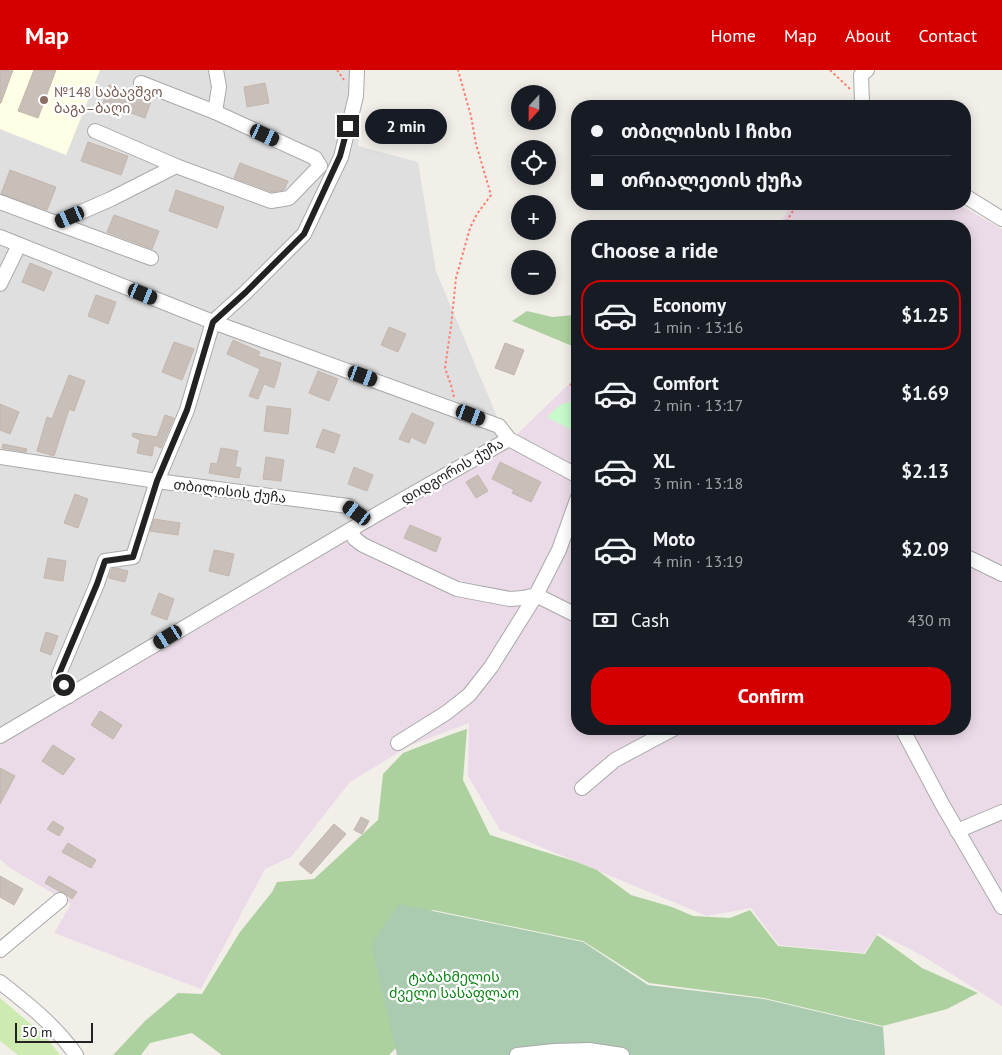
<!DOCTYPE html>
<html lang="en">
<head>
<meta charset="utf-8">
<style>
	body { margin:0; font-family:"PT Sans","Noto Sans Georgian",sans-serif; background:#20242c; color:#f1f3f6; height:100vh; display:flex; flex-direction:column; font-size:19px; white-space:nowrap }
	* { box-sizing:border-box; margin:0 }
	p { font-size:16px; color:#9ea1a6 }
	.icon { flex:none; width:28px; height:28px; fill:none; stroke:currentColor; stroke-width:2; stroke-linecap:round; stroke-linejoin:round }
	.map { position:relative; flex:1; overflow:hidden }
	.drawer { position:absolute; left:571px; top:150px; width:400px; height:515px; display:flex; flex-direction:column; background:#171b24; border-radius:20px; box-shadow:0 2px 12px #0003 }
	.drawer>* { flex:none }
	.hud { position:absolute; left:571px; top:30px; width:400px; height:110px; border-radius:20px; box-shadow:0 2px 12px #0003; display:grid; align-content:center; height:110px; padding:0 20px; background:#171b24 }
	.needle { width:32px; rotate:201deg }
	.buttons { position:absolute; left:511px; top:15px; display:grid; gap:10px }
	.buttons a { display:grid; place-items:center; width:45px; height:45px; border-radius:50%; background:#171b24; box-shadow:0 2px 12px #0003; font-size:25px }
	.scale { position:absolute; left:15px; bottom:12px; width:78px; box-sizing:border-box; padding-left:5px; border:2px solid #222; border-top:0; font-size:14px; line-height:18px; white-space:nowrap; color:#222; -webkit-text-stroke:4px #fff; paint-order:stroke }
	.end { position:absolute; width:22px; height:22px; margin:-11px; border:6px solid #222; background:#fff; box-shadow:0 0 0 2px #fff }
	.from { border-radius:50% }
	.bubble { position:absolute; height:35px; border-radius:18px; background:#171b24; box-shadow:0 2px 12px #0003; font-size:16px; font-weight:800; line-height:35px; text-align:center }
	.car { position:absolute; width:15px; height:30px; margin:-15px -8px; border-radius:6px; box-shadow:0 0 4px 1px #0007; background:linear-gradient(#222 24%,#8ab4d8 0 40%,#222 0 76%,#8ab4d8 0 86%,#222 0) }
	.hud b { display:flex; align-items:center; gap:18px; height:48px; font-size:19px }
	.hud b+b { border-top:1px solid #363941 }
	.hud i { width:12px; height:12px; background:#f1f3f6 }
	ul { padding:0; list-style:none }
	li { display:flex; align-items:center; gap:15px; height:70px; margin:0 10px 8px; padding:0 10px; border:2px solid transparent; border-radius:20px }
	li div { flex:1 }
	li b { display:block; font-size:19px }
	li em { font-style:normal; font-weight:800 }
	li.selected { border-color:#d40000 }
	li>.icon { width:45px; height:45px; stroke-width:1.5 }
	h2 { padding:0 20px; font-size:22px; line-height:60px }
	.pay { display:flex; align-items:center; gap:12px; height:55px; padding:0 20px; font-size:19px }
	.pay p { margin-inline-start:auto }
	.button { display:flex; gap:10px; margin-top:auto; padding:10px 20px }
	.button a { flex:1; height:58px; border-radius:20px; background:#d40000; color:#fff; font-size:20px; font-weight:800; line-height:58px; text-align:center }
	header { display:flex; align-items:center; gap:30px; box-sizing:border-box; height:70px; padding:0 25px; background:#d40000; color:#fff }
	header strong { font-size:24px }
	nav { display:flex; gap:28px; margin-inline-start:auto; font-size:18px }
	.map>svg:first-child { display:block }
	.residential { fill:#e0dfdf }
	.industrial { fill:#ebdbe8 }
	.education { fill:#ffffe5 }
	.grass { fill:#cdebb0 }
	.forest { fill:#add19e }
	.cemetery { fill:#aacbaf }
	.park { fill:#c8facc }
	.building { fill:#c7bfb8; stroke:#c4b6ab }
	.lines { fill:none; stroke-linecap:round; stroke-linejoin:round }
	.minor-casing { stroke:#a9a9a9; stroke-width:16 }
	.path { stroke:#fa8072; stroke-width:2; stroke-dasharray:2.5 2.5; stroke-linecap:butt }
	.minor { stroke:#fff; stroke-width:14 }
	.route { stroke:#222; stroke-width:6 }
	.education-dot { fill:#8d6e63; stroke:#fff; stroke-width:2 }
	.labels { text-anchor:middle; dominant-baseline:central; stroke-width:4.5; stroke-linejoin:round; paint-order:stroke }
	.education-label { font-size:14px; fill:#785e54; stroke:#fff; text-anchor:start }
	.street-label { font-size:14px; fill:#222; stroke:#fff }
	.park-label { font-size:14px; fill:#0c8416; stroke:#fff }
</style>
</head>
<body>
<header>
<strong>Map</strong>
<nav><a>Home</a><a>Map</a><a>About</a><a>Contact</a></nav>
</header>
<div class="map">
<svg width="1002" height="985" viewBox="0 0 1002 985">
	<rect width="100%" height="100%" fill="#f2efe9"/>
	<polygon class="residential" points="0,0 362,0 358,76 418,92 436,201 508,373 0,667"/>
	<polygon class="industrial" points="792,134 958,134 1002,159 1002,936 923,886 878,863 864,883 779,875 751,838 707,846 500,760 468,706 469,653 409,676 350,712 291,787 265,799 201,919 54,863 71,834 10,798 0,789 0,667 508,373 577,306 578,659 965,659 965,156 778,156"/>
	<polygon class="education" points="0,0 100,0 66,85 0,59"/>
	<polygon class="grass" points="0,928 46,967 60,985 18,985 0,971"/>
	<g class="forest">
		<polygon points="527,241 552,247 574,245 577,248 577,278 512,251"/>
		<polygon points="467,659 463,710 490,765 574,791 597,800 631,825 672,837 693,846 730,848 750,840 778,876 865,884 877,865 922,898 978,923 947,939 883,956 764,928 649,913 583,871 433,840 388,858 423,950 389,985 222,985 192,963 150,973 141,985 113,985 145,951 178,923 202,924 240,862 272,822 277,812 314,809 378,750 383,704 403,683 452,664"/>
	</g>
	<polygon class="cemetery" points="399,834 583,872 648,915 764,929 883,957 885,985 397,985 371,874"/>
	<polygon class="park" points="577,329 577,363 547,347 560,335"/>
	<g class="building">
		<polygon points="0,0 13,0 1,33 0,33"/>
		<polygon points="34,0 56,0 38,48 18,41"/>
		<polygon points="265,13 269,33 247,37 244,17"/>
		<polygon points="109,15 151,31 145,48 103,33"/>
		<polygon points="88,72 128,86 121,105 81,91"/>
		<polygon points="240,93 288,111 284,120 272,122 234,108"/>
		<polygon points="10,100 56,117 47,140 1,124"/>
		<polygon points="176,120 224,137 217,158 169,141"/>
		<polygon points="114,145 159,161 152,179 107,162"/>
		<polygon points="30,193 52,202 44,221 22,212"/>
		<polygon points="96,225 116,232 108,254 88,246"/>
		<polygon points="389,257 406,264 398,282 381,275"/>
		<polygon points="233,270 260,282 258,286 281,293 277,309 274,318 264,314 258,329 249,326 260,299 227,284"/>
		<polygon points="174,272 194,279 182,310 162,302"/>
		<polygon points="505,273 524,280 514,305 495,298"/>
		<polygon points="318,301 338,309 329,331 309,323"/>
		<polygon points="69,305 85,311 74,341 69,339 54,386 37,381 47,347 52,349"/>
		<polygon points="0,334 19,342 10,364 0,360"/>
		<polygon points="267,336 291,339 288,364 264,361"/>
		<polygon points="412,343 434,353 425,374 411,367 409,373 399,369"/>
		<polygon points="165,345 174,348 161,378 154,375 152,386 137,383 140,370 132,366 133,363 157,367"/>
		<polygon points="323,359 340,365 334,383 316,377"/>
		<polygon points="3,374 27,379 26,382 2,378"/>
		<polygon points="221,378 238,381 235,397 241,398 239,408 209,403 211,393 217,394"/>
		<polygon points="266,387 284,390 281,411 263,409"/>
		<polygon points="500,392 541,412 531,432 512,423 514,420 492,409"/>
		<polygon points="354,397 373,405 367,421 348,414"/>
		<polygon points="478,405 488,421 476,428 466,412"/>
		<polygon points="75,424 88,429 78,458 64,453"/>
		<polygon points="154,449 180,453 178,465 150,461"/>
		<polygon points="410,455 441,468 436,482 404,468"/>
		<polygon points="214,480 234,484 229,506 209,501"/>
		<polygon points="48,488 66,491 63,511 44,508"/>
		<polygon points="116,498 128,501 125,512 109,508 112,499"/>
		<polygon points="159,523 174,529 167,550 151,544"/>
		<polygon points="46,562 58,566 51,585 40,581"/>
		<polygon points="100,641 122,655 113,669 91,655"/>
		<polygon points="53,675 75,689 63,705 42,691"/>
		<polygon points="0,698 15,706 0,734"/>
		<polygon points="361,747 369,751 362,764 354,760"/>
		<polygon points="53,751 64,758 59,766 47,759"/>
		<polygon points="334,754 346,764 311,804 299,794"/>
		<polygon points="68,773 96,790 91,798 62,782"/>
		<polygon points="0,806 23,819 14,835 0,827"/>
		<polygon points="49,806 77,822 72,829 63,822 59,821 45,813"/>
	</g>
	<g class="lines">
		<defs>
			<g id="minor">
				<polyline points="864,36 862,32 861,5 867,0"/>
				<polyline points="215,42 219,17 216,0"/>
				<polyline points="95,61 176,96"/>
				<polyline points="965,126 1002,149"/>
				<polyline points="0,132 56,153 111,129 176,96 271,131 289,128 320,96 315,88 215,42 141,13"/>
				<polyline points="56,153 151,188"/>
				<polyline points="0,167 213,252 499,356 509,369 578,406"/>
				<polyline points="0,214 19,175"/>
				<polyline points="0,387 157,411 348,436 367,450"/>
				<polyline points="350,460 355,469 363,475 457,519 510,529 523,528 536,525 578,546"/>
				<polyline points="965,486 1002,504"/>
				<polyline points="69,626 59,604 97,514 105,491 133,487 157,411 187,340 213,252 246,222 304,164 341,87 356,26 357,0"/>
				<polyline points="903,659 905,664 942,734 1002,837"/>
				<polyline points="0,666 367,450 509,369"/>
				<polyline points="398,673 446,643 469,625 491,597 536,525 559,480 578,427"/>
				<polyline points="582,718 615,690 673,659"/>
				<polyline points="957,761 1002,742"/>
				<polyline points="0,880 60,830"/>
				<path d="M0,912C28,934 55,955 76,985"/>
				<polyline points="517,985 554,981 589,980 622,985"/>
			</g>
		</defs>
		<use href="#minor" class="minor-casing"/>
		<g class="path">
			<polyline points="337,0 344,10"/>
			<polyline points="830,0 850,19"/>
			<polyline points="784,156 797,134"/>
			<polyline points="570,315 578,311"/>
			<polyline points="454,327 451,315 445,298 451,256 456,208 470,158 477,144 491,125 476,74 471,46 458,0"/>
		</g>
		<use href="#minor" class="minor"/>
	</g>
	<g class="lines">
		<polyline class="route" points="64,615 59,604 97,514 105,491 133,487 157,411 187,340 213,252 246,222 304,164 340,86 348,56"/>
	</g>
	<circle class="education-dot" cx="44" cy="30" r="5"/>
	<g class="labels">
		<g class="education-label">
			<text x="54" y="22">№148 საბავშვო<tspan x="54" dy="16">ბაგა–ბაღი</tspan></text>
		</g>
		<g class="street-label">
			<text transform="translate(452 401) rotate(-30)">დიდგორის ქუჩა</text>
			<text transform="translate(230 421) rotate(7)">თბილისის ქუჩა</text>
		</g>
		<g class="park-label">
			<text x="454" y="907">ტაბახმელის<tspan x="454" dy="16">ძველი სასაფლაო</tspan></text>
		</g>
	</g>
</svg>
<div class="buttons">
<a><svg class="needle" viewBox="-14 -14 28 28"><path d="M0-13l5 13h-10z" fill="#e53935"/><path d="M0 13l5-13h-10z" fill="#9ea1a6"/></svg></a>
<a><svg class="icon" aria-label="locate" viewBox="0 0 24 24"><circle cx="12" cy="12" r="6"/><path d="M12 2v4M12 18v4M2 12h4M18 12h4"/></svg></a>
<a>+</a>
<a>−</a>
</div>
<div class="scale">50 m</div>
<i class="end from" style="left:64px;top:615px"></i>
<i class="end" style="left:348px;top:56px"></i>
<div class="bubble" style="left:365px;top:39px;width:82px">2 min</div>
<i class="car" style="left:265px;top:65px;rotate:115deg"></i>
<i class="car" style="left:70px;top:147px;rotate:246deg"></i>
<i class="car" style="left:143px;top:224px;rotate:112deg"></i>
<i class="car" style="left:363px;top:306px;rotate:110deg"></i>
<i class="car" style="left:471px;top:345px;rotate:111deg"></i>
<i class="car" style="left:357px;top:443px;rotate:306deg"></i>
<i class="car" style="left:168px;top:567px;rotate:239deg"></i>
<div class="hud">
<b><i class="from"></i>თბილისის I ჩიხი</b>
<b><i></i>თრიალეთის ქუჩა</b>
</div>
<section class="drawer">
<h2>Choose a ride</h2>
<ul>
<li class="selected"><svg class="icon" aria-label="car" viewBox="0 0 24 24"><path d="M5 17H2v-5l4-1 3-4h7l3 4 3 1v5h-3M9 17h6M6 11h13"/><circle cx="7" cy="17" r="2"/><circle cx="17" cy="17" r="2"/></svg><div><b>Economy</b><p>1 min · 13:16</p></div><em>$1.25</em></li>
<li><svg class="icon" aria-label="car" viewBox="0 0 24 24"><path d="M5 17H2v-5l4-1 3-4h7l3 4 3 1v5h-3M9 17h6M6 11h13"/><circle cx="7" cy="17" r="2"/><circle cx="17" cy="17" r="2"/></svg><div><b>Comfort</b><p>2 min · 13:17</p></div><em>$1.69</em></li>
<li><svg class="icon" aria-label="car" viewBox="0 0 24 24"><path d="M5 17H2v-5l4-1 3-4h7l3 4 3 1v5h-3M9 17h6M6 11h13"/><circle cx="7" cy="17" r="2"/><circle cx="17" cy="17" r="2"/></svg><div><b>XL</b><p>3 min · 13:18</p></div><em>$2.13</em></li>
<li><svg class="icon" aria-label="car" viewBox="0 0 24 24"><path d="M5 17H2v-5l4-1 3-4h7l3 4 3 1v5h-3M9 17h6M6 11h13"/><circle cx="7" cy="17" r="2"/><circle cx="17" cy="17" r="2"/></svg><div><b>Moto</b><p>4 min · 13:19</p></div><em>$2.09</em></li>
</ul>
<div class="pay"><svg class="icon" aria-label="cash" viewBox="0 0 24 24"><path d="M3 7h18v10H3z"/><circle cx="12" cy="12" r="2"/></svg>Cash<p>430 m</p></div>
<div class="button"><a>Confirm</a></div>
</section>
</div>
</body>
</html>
